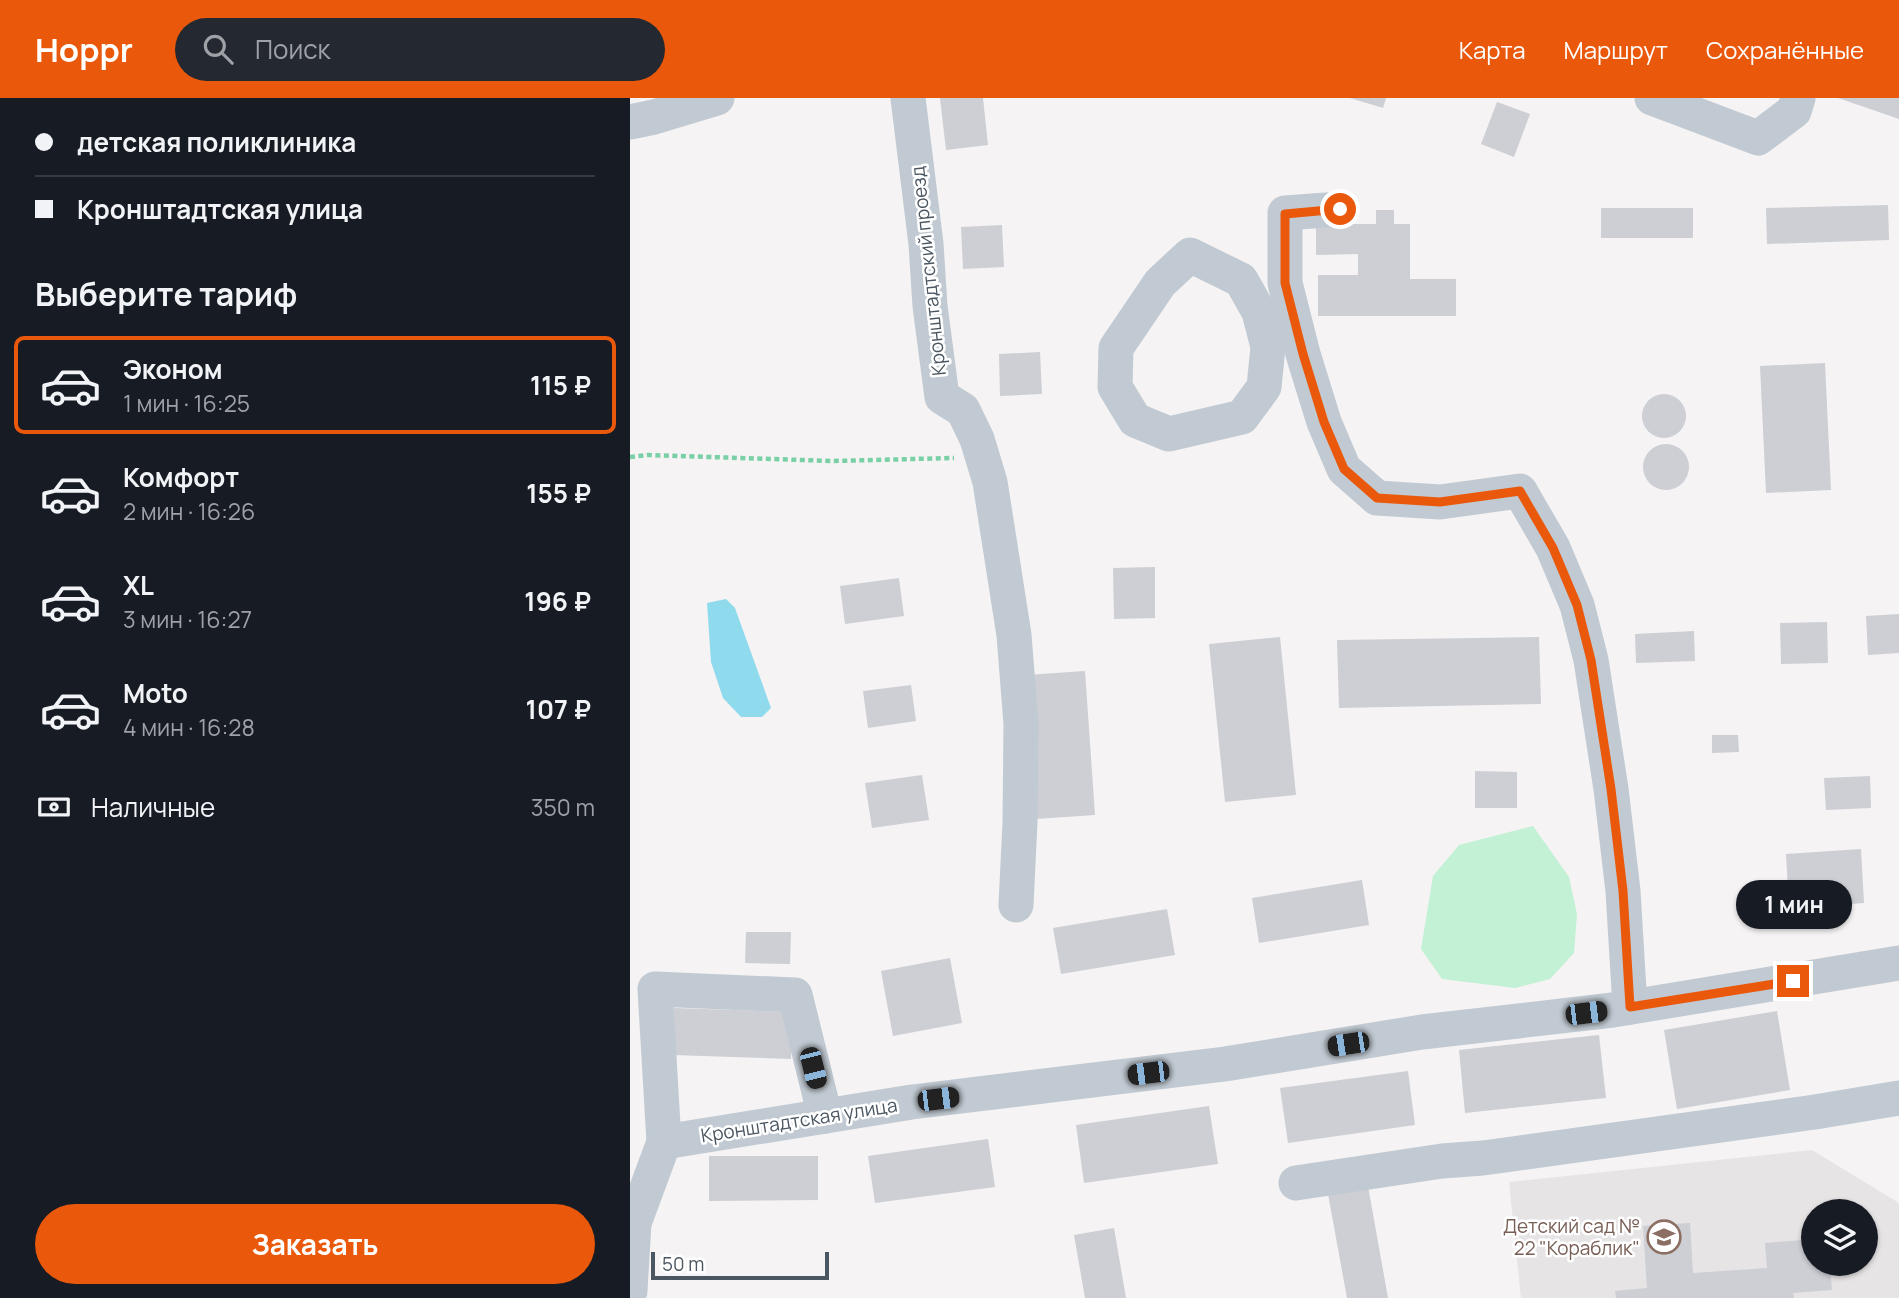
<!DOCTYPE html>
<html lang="ru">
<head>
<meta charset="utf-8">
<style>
	body { margin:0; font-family:Manrope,sans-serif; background:#242831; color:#f1f3f6; height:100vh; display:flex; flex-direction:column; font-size:26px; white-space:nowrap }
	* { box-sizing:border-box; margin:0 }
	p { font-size:23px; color:#9ea1a6 }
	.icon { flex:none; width:38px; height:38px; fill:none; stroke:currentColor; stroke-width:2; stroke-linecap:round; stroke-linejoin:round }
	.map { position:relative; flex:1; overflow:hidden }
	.panel { display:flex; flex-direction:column; background:#171b24; width:630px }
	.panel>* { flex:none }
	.top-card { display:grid; align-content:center; height:154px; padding:0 35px; background:#171b24 }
	.tools { position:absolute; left:1171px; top:1101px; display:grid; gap:14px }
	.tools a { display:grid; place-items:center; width:77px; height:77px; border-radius:50%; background:#171b24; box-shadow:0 2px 5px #0004; font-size:35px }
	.scale { position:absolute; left:21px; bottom:18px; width:178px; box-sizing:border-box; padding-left:7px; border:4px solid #4a5661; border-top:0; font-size:19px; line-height:24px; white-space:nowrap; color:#4a5661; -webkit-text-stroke:5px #fff; paint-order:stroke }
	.end { position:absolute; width:32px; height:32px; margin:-16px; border:9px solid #ea580c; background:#fff; box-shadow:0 0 0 4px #fff }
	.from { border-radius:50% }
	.bubble { position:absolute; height:49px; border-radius:24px; background:#171b24; box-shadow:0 2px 5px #0004; font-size:23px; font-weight:700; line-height:49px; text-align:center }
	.car { position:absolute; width:21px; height:42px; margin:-21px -10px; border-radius:9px; box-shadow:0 0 5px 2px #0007; background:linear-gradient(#222 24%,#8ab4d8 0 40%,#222 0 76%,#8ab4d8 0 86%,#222 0) }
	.top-card b { display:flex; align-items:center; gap:24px; height:66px; font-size:26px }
	.top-card b+b { border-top:2px solid #363941 }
	.top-card i { width:18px; height:18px; background:#f1f3f6 }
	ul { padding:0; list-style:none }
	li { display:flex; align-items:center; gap:21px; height:98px; margin:0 14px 10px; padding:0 21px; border:4px solid transparent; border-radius:10px }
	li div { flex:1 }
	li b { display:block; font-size:26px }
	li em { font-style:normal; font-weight:700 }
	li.selected { border-color:#ea580c }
	li>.icon { width:63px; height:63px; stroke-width:1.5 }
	h2 { padding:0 35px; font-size:32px; line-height:84px }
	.pay { display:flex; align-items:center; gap:18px; height:77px; padding:0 35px; font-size:26px }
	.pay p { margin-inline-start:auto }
	.button { display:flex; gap:14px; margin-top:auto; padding:14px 35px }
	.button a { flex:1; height:80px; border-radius:42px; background:#ea580c; color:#fff; font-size:28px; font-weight:700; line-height:80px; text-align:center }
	header { display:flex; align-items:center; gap:42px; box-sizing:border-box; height:98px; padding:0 35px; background:#ea580c; color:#fff }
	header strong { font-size:33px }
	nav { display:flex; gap:38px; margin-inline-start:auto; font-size:24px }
	.search { width:490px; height:63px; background:#242831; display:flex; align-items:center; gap:18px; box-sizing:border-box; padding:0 24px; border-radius:38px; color:#9ea1a6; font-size:26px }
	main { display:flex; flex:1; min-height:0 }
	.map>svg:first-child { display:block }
	.education { fill:#e6e4e5; fill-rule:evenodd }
	.green { fill:#c3f1d5 }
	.water { fill:#90daee }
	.building { fill:#cdcfd5 }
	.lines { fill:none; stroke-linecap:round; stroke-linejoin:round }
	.path { stroke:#7ad0a6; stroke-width:4.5; stroke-dasharray:5 3.5; stroke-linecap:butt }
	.minor { stroke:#c1cad2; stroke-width:35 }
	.route { stroke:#ea580c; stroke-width:9 }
	.labels { text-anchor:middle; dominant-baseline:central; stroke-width:5; stroke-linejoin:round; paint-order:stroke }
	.street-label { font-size:19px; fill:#4a5661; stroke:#fff }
	.education-label { font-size:19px; fill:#785e54; stroke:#fff; text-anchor:end }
</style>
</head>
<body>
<header>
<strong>Hoppr</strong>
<div class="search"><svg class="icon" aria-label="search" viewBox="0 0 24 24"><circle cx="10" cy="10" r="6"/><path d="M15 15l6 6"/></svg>Поиск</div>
<nav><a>Карта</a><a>Маршрут</a><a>Сохранённые</a></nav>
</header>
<main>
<section class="panel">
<div class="top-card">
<b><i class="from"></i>детская поликлиника</b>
<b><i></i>Кронштадтская улица</b>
</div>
<h2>Выберите тариф</h2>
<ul>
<li class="selected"><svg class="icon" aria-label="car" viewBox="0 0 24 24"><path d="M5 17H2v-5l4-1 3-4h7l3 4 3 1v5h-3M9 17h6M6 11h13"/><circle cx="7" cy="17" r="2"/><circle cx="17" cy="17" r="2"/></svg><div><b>Эконом</b><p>1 мин · 16:25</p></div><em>115 ₽</em></li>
<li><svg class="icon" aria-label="car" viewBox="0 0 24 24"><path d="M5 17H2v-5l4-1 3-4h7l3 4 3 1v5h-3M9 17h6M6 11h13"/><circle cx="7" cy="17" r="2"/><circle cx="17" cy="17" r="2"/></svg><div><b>Комфорт</b><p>2 мин · 16:26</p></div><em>155 ₽</em></li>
<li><svg class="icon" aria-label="car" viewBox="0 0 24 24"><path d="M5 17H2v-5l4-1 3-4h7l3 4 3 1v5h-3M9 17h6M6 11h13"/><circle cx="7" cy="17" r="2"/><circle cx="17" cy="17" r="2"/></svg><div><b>XL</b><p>3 мин · 16:27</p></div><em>196 ₽</em></li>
<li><svg class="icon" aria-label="car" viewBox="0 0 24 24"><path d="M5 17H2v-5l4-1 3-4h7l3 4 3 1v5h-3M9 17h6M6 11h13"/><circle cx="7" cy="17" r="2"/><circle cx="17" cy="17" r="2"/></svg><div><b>Moto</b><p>4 мин · 16:28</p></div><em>107 ₽</em></li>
</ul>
<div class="pay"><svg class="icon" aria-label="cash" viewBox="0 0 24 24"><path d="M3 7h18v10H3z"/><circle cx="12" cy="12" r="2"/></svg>Наличные<p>350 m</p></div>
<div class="button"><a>Заказать</a></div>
</section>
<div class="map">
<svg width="1269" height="1200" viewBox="0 0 1269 1200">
	<rect width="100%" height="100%" fill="#f5f3f3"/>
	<path class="education" d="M1182,1052L1269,1105V1200H891L879,1084ZM1183,1113H1236V1166H1183Z"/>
	<polygon class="green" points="903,728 939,779 947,816 944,855 920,881 885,890 812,881 791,851 803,778 829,747"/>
	<polygon class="water" points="96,501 105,510 141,610 132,619 111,619 93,600 81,564 77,505"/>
	<g class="building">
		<polygon points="310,0 353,0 358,47 316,52"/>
		<polygon points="720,0 756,0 753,10"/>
		<polygon points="1209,0 1269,0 1269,21 1208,0"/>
		<polygon points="867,4 900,16 884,59 851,46"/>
		<polygon points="1258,107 1259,142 1137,146 1136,110"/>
		<rect x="971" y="110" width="92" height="30"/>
		<polygon points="746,112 764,112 764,126 780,126 780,181 826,181 826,218 688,218 688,177 728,177 728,156 686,157 686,126 746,126"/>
		<polygon points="372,127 374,169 333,171 331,129"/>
		<polygon points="410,254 412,296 370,298 369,256"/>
		<polygon points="1195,265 1201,392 1136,395 1130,268"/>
		<circle cx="1034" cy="318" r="22"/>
		<circle cx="1036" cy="369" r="23"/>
		<polygon points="525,469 525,520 484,521 483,470"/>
		<polygon points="269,480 274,518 215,526 210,488"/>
		<polygon points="1269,516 1269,555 1238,557 1236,518"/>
		<polygon points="1197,524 1198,565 1151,566 1150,525"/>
		<polygon points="1064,533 1065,563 1006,565 1005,536"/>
		<polygon points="650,539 666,697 595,704 579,546"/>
		<polygon points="909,539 911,606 709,610 707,542"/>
		<polygon points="455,573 465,717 406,721 396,577"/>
		<polygon points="281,587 286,623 238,630 233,593"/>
		<polygon points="1082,637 1108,637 1109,654 1082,655"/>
		<polygon points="845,673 887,674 887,710 845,710"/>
		<polygon points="292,677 299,722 242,730 235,685"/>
		<polygon points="1240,678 1241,710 1196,712 1194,680"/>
		<polygon points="1231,751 1234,805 1159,810 1156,756"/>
		<polygon points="732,782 739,827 629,845 622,800"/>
		<polygon points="537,811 545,857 431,876 423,830"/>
		<polygon points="116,834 161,834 160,866 115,865"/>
		<polygon points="320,860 332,925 263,938 251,873"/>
		<polygon points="44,910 162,914 161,961 43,957"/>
		<polygon points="1147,913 1160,992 1047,1011 1034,932"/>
		<polygon points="969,937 976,1000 835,1015 829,952"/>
		<polygon points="778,973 785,1027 658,1045 650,990"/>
		<polygon points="579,1008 588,1066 454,1085 446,1027"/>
		<polygon points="358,1041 365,1089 245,1105 238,1058"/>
		<polygon points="79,1058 188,1058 188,1102 79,1103"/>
		<polygon points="738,1088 758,1200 717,1200 698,1096"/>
		<polygon points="1060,1125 1063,1175 1137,1170 1135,1145 1183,1141 1183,1166 1200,1166 1202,1192 1163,1195 1164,1200 986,1200 985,1193 1017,1190 1013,1128"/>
		<polygon points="484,1130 496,1200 455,1200 444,1137"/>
	</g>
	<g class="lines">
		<polyline class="path" points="0,359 18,357 203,363 324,360"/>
		<g class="minor">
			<polyline points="278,0 296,146 300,208 312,299 333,312 347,341 360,384 384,537 391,626 390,724 386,807"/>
			<polyline points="1022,0 1128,40 1164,13 1168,0"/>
			<polyline points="0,24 24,19 87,0"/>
			<polyline points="710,111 655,115 655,185 673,256 694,324 714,371 747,400 810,404 890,393 923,450 947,507 961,562 981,691 993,793 1000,909"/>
			<polygon points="560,157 611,182 629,214 638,249 634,289 612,319 539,336 505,322 485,289 486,250 530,185"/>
			<polyline points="34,1044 25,891 165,897 195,1018"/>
			<polyline points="666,1085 812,1063 853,1060 1185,1014 1269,1000"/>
			<polyline points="0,1130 4,1125 34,1044 282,1004 595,966 792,934 983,912 1269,865"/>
			<polyline points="0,1193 4,1125"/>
		</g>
	</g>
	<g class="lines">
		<polyline class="route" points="710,111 655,116 655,185 673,256 694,324 714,371 747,400 810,404 890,393 923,450 947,507 961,562 981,691 993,793 1000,909 1163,883"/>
	</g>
	<defs>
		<symbol id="school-ring" viewBox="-11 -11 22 22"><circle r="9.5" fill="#fff" stroke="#8d6e63" stroke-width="1.5"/><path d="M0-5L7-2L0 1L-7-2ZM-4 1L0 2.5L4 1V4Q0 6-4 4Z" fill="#8d6e63"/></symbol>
	</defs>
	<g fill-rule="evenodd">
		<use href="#school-ring" x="1015" y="1120" width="38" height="38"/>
	</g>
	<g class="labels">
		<g class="street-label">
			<text transform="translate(298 173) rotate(-96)">Кронштадтский проезд</text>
			<text transform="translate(169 1022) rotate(-9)">Кронштадтская улица</text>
		</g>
		<g class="education-label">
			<text x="1010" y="1128">Детский сад №<tspan x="1010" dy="22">22 "Кораблик"</tspan></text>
		</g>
	</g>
</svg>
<div class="tools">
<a><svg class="icon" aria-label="layers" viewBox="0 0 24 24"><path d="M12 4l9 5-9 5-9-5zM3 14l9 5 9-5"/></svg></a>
</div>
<div class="scale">50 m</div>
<i class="end from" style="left:710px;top:111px"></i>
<i class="end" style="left:1163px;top:883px"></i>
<div class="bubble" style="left:1106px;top:782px;width:116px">1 мин</div>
<i class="car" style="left:956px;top:915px;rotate:83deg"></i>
<i class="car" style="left:718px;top:946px;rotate:261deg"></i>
<i class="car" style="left:183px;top:970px;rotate:166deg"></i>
<i class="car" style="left:518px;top:975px;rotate:263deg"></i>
<i class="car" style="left:308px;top:1001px;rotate:83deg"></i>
</div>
</main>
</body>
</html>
